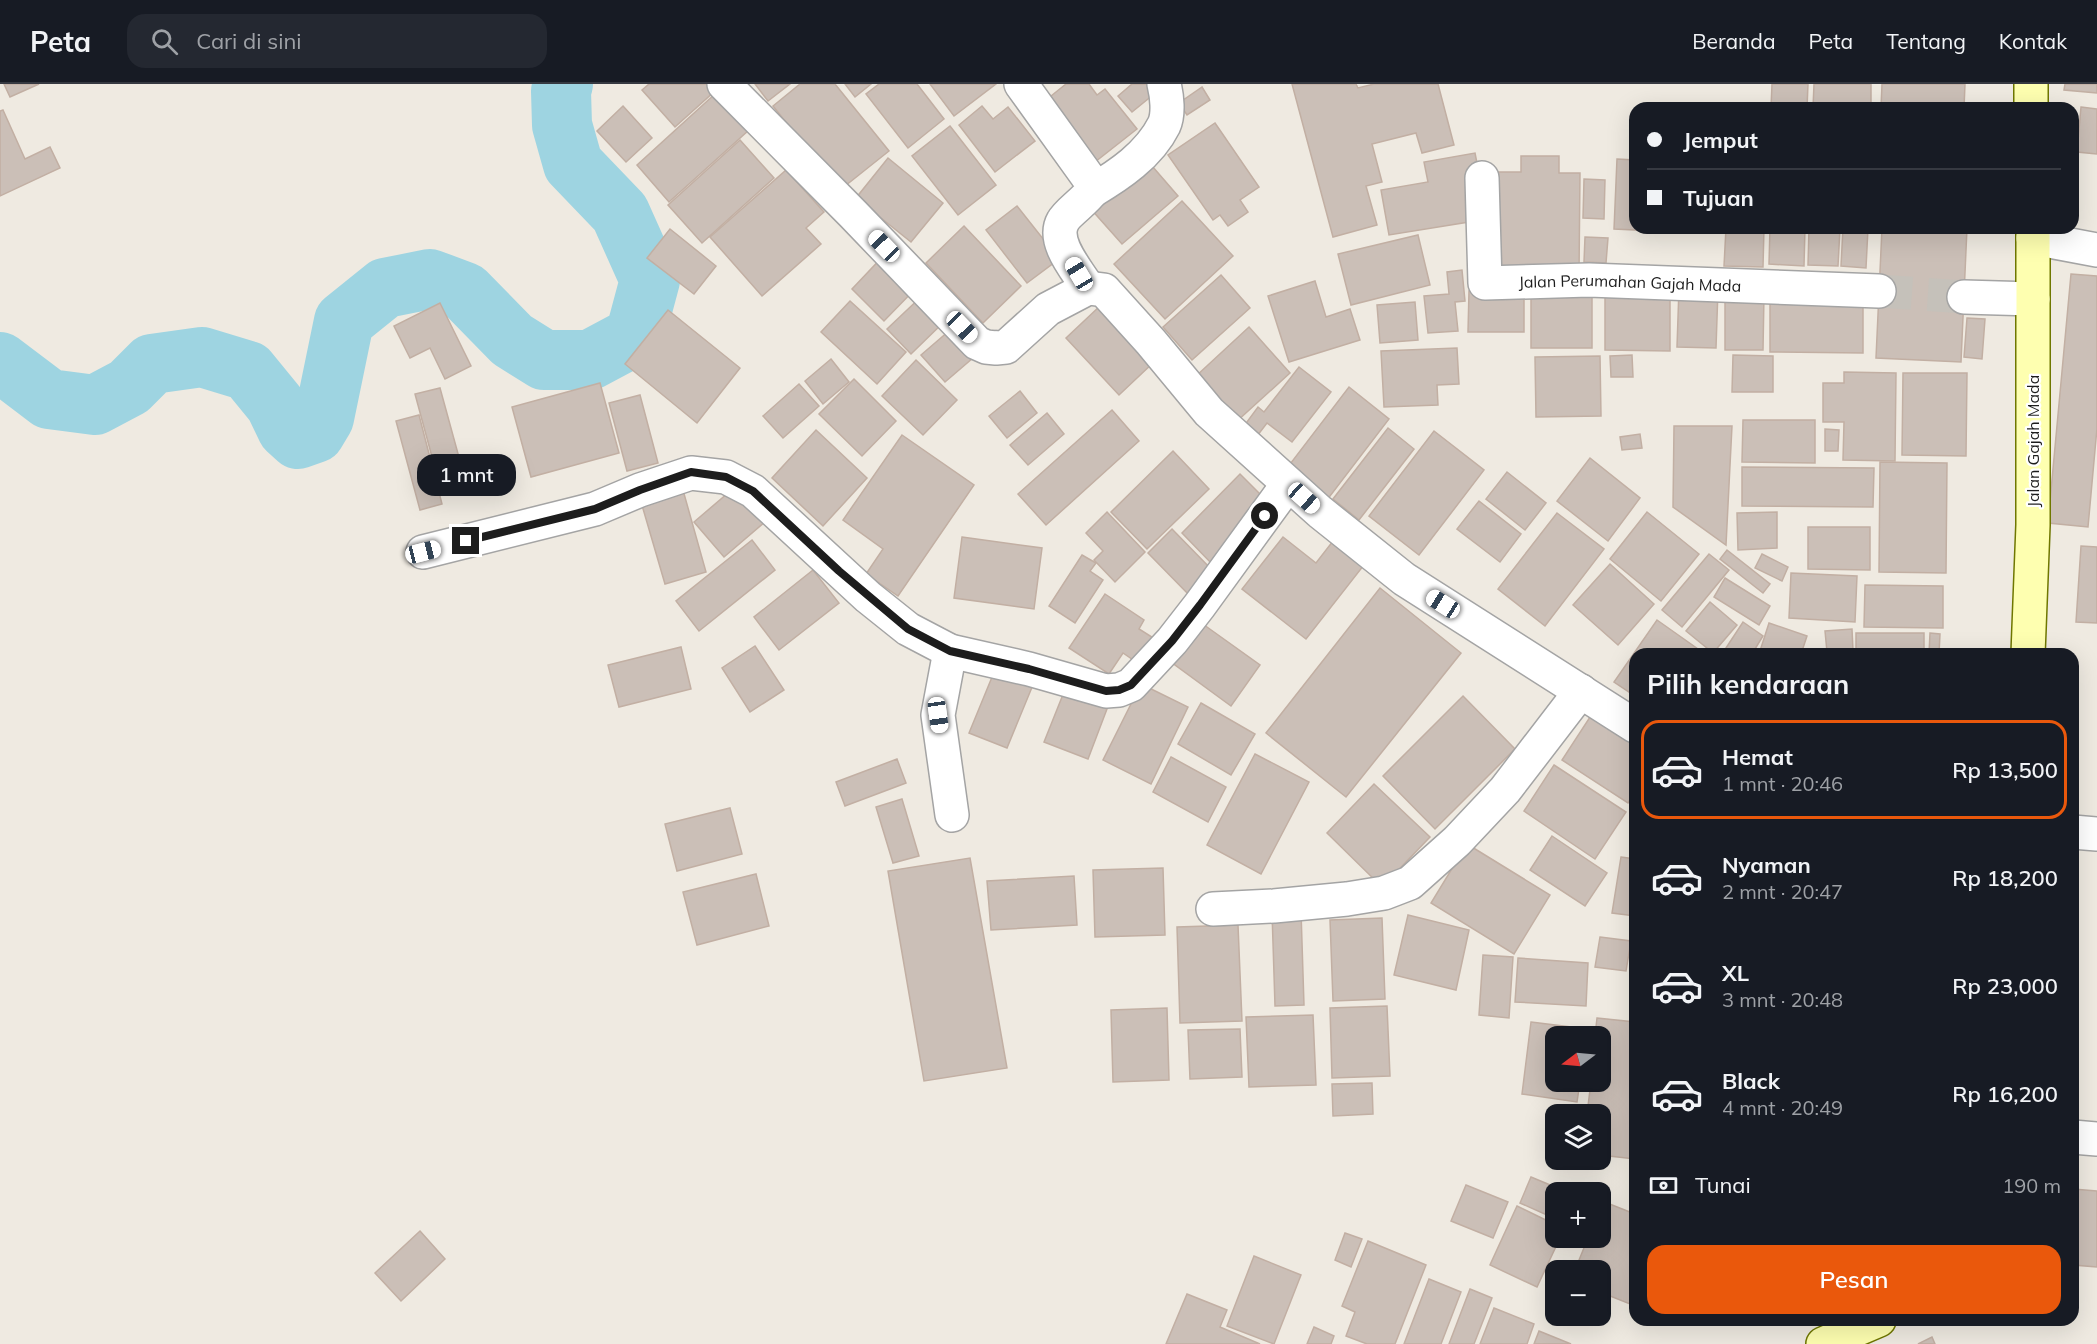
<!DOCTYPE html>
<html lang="id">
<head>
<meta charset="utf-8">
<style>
	body { margin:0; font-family:Mulish,sans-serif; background:#242831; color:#f1f3f6; height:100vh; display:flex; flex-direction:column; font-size:22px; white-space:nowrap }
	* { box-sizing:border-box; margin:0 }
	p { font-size:20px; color:#9ea1a6 }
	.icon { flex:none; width:33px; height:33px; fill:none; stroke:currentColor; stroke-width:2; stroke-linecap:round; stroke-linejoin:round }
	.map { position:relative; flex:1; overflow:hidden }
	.side { position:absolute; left:1629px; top:564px; width:450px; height:678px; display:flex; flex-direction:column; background:#171b24; border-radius:18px; box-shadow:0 6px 24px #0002 }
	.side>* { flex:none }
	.hud { position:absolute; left:1629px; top:18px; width:450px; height:132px; border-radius:18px; box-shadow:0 6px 24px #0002; display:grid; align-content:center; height:132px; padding:0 18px; background:#171b24 }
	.needle { width:39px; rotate:254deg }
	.fabs { position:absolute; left:1545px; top:942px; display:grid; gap:12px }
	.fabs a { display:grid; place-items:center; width:66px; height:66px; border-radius:12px; background:#171b24; box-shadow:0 6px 24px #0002; font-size:30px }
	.end { position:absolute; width:27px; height:27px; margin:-14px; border:8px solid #1d1d1d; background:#fff; box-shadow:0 0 0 3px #fff }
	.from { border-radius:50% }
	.bubble { position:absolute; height:42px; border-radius:18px; background:#171b24; box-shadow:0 6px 24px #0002; font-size:20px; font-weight:600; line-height:42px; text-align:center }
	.car { position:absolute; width:18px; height:36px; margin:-18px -9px; border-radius:8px; box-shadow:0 0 4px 2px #0007; background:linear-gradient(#fff 24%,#345 0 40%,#fff 0 76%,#345 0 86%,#fff 0) }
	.hud b { display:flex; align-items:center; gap:21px; height:57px; font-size:22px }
	.hud b+b { border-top:2px solid #363941 }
	.hud i { width:15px; height:15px; background:#f1f3f6 }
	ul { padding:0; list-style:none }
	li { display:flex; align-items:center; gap:18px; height:99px; margin:0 12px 9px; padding:0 6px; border:3px solid transparent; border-radius:18px }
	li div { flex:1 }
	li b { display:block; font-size:22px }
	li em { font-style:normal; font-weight:600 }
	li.selected { border-color:#ea580c }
	li>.icon { width:54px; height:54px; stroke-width:1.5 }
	h2 { padding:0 18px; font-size:27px; line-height:72px }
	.pay { display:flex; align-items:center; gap:15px; height:66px; padding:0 18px; font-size:22px }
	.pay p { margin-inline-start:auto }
	.cta { display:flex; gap:12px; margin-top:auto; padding:12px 18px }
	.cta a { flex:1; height:69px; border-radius:18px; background:#ea580c; color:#fff; font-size:24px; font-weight:600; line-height:69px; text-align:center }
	header { display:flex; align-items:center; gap:36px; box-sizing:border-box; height:84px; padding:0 30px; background:#171b24; border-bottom:2px solid #363941 }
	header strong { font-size:28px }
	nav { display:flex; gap:33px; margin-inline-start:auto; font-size:21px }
	.search { width:420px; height:54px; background:#242831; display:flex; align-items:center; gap:15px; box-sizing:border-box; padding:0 21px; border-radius:18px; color:#9ea1a6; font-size:22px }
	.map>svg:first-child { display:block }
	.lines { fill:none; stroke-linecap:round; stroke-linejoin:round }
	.river { stroke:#9ed4e1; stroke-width:60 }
	.building { fill:#cbbfb7; stroke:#c2afa3; stroke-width:1.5 }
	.minor-tunnel { stroke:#c5c1ba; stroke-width:33; stroke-dasharray:33 16; stroke-linecap:butt }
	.minor-casing { stroke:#a4a4a4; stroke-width:36 }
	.secondary-casing { stroke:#6f7700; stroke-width:36 }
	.minor { stroke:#fff; stroke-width:33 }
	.secondary { stroke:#feffb0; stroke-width:33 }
	.route { stroke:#1d1d1d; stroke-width:8 }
	.labels { text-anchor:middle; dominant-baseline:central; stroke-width:4.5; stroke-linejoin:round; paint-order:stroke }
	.street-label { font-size:16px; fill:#1d1d1d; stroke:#fff }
</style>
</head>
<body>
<header>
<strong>Peta</strong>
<div class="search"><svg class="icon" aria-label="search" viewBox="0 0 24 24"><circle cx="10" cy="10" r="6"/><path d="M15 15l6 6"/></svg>Cari di sini</div>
<nav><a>Beranda</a><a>Peta</a><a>Tentang</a><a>Kontak</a></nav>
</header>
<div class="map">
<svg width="2097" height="1260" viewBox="0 0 2097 1260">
	<rect width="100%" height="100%" fill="#efeae1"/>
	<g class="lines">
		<polyline class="river" points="0,278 49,315 95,321 129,303 152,280 202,273 248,287 275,320 287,345 298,355 315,349 324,334 344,237 385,204 430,195 465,208 512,256 544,276 590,276 635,252 650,196 620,129 573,80 562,41 561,7 563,0"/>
	</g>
	<g class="building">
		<polygon points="4,0 39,0 10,13"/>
		<polygon points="649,0 708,0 715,7 675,43 642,6"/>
		<polygon points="755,0 790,0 768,17"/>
		<polygon points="800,0 835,0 889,67 840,106 773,22"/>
		<polygon points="845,0 871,0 855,13"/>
		<polygon points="879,0 917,0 944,35 908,64 866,10"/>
		<polygon points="930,0 996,0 954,32"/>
		<polygon points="1066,0 1089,0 1097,11 1105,5 1137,45 1095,78 1046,16"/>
		<polygon points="1132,0 1153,0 1159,6 1132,28 1118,12"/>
		<polygon points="1292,0 1356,0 1358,4 1374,0 1438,0 1454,61 1422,69 1416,49 1372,60 1382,98 1366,102 1377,141 1333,153"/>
		<polygon points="1772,0 1808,0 1807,24 1771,24"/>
		<polygon points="1814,0 1871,0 1871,24 1813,24"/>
		<polygon points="1882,0 1965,0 1964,24 1881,24"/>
		<polygon points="2065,0 2097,0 2097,9 2064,6"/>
		<polygon points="1202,3 1210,16 1187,31 1179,19"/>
		<polygon points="716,9 749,46 669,118 637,81"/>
		<polygon points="623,22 652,54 626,78 597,47"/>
		<polygon points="982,22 993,35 1008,23 1035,57 995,88 959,41"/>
		<polygon points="2081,23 2097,25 2097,70 2077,68"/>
		<polygon points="3,26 25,75 50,63 60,84 0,112 0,27"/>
		<polygon points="1215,39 1259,103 1240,116 1248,128 1228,142 1220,131 1213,136 1168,71"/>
		<polygon points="950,42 996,101 958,131 912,72"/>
		<polygon points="740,56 774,94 702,159 668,121"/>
		<polygon points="1475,69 1482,105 1475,137 1389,151 1381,106 1428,98 1424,78"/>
		<polygon points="1521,72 1559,72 1559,89 1580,89 1579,191 1486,190 1488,88 1521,88"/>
		<polygon points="888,74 943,119 911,158 856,114"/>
		<polygon points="1146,75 1178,112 1122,160 1090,124"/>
		<polygon points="1617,75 1635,76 1635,144 1697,144 1697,149 1614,145"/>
		<polygon points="786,86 824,128 806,144 821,160 762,212 710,153"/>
		<polygon points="1584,95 1605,96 1604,135 1583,134"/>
		<polygon points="1182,117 1233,172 1165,235 1114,180"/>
		<polygon points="1017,122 1059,175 1027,199 986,146"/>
		<polygon points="964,142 1021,202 983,239 926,179"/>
		<polygon points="1726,144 1764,144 1763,183 1724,182"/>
		<polygon points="1770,144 1805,144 1804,182 1769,180"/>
		<polygon points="1809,144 1840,144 1838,182 1808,181"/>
		<polygon points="1843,144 1868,144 1866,184 1841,182"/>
		<polygon points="1882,144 1967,144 1961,278 1876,274"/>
		<polygon points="670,145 716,182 694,210 647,174"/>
		<polygon points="1418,151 1430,201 1351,221 1338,170"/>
		<polygon points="1585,153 1608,154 1606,179 1584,178"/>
		<polygon points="887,168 920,200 884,237 852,205"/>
		<polygon points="1462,186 1465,217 1455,218 1458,247 1428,249 1424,212 1449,210 1447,188"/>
		<polygon points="2071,190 2097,192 2097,344 2088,443 2048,439"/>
		<polygon points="1221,191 1250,224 1192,276 1163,243"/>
		<polygon points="1315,197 1326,233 1350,225 1360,256 1289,278 1268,212"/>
		<polygon points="1605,204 1670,204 1670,267 1605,266"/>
		<polygon points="1679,204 1718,205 1716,264 1677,263"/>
		<polygon points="1469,207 1524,207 1524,248 1468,248"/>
		<polygon points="926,208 949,233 911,270 887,245"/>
		<rect x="1531" y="208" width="61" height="56"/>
		<polygon points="1770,210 1863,211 1863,269 1770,268"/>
		<polygon points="1725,211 1764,211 1763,266 1725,266"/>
		<polygon points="850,217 906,268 877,300 821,248"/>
		<polygon points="1415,218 1418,256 1380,259 1377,221"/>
		<polygon points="440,219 471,282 445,295 430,264 410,274 394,242"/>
		<polygon points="1101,221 1155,277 1119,311 1066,254"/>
		<polygon points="668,226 740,284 697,339 625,280"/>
		<polygon points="1967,234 1985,235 1982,275 1964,273"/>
		<polygon points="957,240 980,268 945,298 921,271"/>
		<polygon points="1249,243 1290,289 1236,338 1195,293"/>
		<polygon points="1457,264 1459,300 1437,301 1438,321 1384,323 1381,267"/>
		<polygon points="1632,271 1633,293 1611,293 1610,272"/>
		<polygon points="1733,271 1773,272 1773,308 1732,308"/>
		<polygon points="1600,272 1601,332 1536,333 1535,273"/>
		<polygon points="831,275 849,298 823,320 805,297"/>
		<polygon points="916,276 957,316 923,351 882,312"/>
		<polygon points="1299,283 1331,308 1292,358 1267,339 1254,356 1241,346 1258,323 1264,328"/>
		<polygon points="1844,288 1896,289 1895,377 1843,376 1844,338 1823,338 1823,299 1844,299"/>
		<polygon points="1903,289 1967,289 1966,372 1902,371"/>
		<polygon points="854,295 896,337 862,372 819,330"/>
		<polygon points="600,299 619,369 531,393 512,323"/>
		<polygon points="799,300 819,322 783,354 763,332"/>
		<polygon points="1349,303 1389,335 1327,416 1287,384"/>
		<polygon points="440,304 460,377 435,384 415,310"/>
		<polygon points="1020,307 1037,329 1007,354 989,332"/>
		<polygon points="640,311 658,379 627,387 609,319"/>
		<polygon points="1112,326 1139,357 1046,441 1018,410"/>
		<polygon points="1047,329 1064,350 1028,381 1010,361"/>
		<polygon points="419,331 442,420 420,426 396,337"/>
		<polygon points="1743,336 1815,336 1815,379 1742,378"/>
		<polygon points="1674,342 1732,342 1726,461 1673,423"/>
		<polygon points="1388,344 1414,365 1359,436 1333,415"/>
		<polygon points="1825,345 1839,346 1838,367 1825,367"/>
		<polygon points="816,346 867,394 823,442 772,394"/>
		<polygon points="1434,347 1484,386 1419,471 1369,432"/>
		<polygon points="1640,350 1642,364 1622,366 1620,353"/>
		<polygon points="902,351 974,401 898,512 866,490 883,465 843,436"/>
		<polygon points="1173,367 1209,405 1147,465 1111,428"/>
		<polygon points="1590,374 1640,414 1608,457 1557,417"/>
		<polygon points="1880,378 1947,379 1946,489 1879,488"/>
		<polygon points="1742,383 1874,384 1873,423 1742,422"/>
		<polygon points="1507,388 1546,419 1525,446 1486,415"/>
		<polygon points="1240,390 1272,422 1212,480 1182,449"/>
		<polygon points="681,399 706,488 665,500 639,411"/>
		<polygon points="735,403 765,438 724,473 694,438"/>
		<polygon points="1479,417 1521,450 1500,478 1457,445"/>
		<polygon points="1107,428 1145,468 1115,498 1094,476 1103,467 1086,449"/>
		<polygon points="1647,428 1699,470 1661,517 1610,475"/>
		<polygon points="1777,428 1777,464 1738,466 1737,429"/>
		<polygon points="1557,429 1604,465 1545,542 1498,505"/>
		<polygon points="1808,443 1870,443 1870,486 1808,485"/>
		<polygon points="1172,445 1214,488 1190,512 1148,469"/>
		<polygon points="962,453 1042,464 1034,525 954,514"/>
		<polygon points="1283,453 1316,479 1333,457 1364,481 1306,555 1242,505"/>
		<polygon points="752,456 775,486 699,547 676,517"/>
		<polygon points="2081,462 2097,463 2097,539 2076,538"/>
		<polygon points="1727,466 1770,500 1763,509 1720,475"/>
		<polygon points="1709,470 1729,486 1682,543 1662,526"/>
		<polygon points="1762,470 1788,483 1782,497 1755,484"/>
		<polygon points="1082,471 1096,479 1090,487 1103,496 1075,539 1049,522"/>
		<polygon points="1610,480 1654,520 1618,561 1573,521"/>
		<polygon points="813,486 839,519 779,566 754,533"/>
		<polygon points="1791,489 1857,492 1855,538 1789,534"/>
		<polygon points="1725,494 1770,522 1759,541 1714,513"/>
		<polygon points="1865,501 1943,502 1943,544 1864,543"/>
		<polygon points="1380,504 1461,569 1346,713 1266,649"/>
		<polygon points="1105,510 1144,536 1139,545 1155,555 1139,580 1123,569 1109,590 1069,564"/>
		<polygon points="1710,518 1737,541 1713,569 1686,547"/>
		<polygon points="1657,536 1705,570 1635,570 1635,612 1614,598"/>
		<polygon points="1200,538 1260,581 1231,622 1171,578"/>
		<polygon points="1743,538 1763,552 1752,570 1722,570"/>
		<polygon points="1769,539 1807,552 1801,570 1759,570"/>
		<polygon points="1852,545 1853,567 1827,568 1825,547"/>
		<rect x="1856" y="549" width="68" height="21"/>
		<polygon points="1930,549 1940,550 1939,570 1929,570"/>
		<polygon points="755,562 784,606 750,628 722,584"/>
		<polygon points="681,563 691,605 619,623 608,581"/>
		<polygon points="997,581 1035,596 1007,664 969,649"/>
		<polygon points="1141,600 1188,623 1151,700 1103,676"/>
		<polygon points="1064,608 1107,625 1088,675 1044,658"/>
		<polygon points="1463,612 1515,665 1435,745 1383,692"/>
		<polygon points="1201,619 1255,650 1231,691 1178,660"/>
		<polygon points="1592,630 1635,659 1635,708 1628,719 1562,676"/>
		<polygon points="1255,670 1309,698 1261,790 1207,761"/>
		<polygon points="1171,673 1226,703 1208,738 1153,708"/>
		<polygon points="897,675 906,699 845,722 836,698"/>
		<polygon points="1554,681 1626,728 1595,775 1524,727"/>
		<polygon points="1374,700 1430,753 1382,803 1327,749"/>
		<polygon points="902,715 919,772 893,779 876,723"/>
		<polygon points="730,724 742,770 677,787 665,740"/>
		<polygon points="1552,752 1607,789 1585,822 1530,786"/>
		<polygon points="1467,760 1550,811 1514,870 1431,819"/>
		<polygon points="1621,773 1635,775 1635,832 1612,829"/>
		<polygon points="970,774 1007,984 924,997 888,787"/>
		<polygon points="1163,784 1165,851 1095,853 1093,786"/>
		<polygon points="756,790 769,842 697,861 683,808"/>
		<polygon points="1074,792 1077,841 991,846 987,797"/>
		<polygon points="1301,827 1304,921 1275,922 1272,828"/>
		<polygon points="1408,831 1469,846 1456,906 1394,891"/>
		<polygon points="1382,834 1385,915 1333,917 1330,836"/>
		<polygon points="1238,841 1242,937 1180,939 1177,843"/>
		<polygon points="1600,853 1631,857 1626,887 1595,883"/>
		<polygon points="1483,871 1513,873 1509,934 1479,931"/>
		<polygon points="1518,874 1588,879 1586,922 1515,918"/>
		<polygon points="1387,922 1390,992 1332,994 1330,924"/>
		<polygon points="1167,924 1169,996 1113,998 1111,926"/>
		<polygon points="1313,931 1316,1001 1249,1003 1246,933"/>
		<polygon points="1597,934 1635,938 1635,1075 1600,1071 1600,1030 1587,1030 1591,998 1600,998 1600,952 1595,952"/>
		<polygon points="1531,938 1587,945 1586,952 1556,952 1556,998 1580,998 1577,1018 1522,1010"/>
		<polygon points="1240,945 1242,993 1190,995 1188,946"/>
		<polygon points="1372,999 1373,1030 1333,1032 1332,1000"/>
		<polygon points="1531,1093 1567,1108 1556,1108 1556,1135 1520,1119"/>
		<polygon points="1466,1101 1508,1118 1493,1154 1451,1137"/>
		<polygon points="2073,1105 2097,1107 2097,1183 2073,1181"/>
		<polygon points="1602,1117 1635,1130 1635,1222 1600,1208 1600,1186 1575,1186 1588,1154 1600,1154 1600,1122"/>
		<polygon points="1517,1122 1556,1141 1556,1154 1560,1154 1537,1203 1490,1181"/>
		<polygon points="420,1147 445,1175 401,1217 375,1189"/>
		<polygon points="1345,1149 1362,1155 1351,1183 1335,1176"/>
		<polygon points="1368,1157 1426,1181 1395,1260 1367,1260 1346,1252 1355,1228 1342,1222"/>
		<polygon points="1254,1172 1301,1191 1274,1260 1227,1242"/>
		<polygon points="1429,1195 1461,1208 1441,1260 1404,1260"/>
		<polygon points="1470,1205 1492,1214 1474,1260 1449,1260"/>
		<polygon points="1187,1210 1227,1226 1220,1243 1260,1260 1166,1260"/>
		<polygon points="1494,1224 1534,1240 1527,1260 1480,1260"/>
		<polygon points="1314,1243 1334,1252 1331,1260 1307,1260"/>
		<polygon points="1539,1247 1571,1260 1534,1260"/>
		<polygon points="1932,1253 1935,1260 1918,1260"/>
	</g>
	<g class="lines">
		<polyline class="minor-tunnel" points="1879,207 1964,213"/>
		<defs>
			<g id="minor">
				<polyline points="724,0 853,130 977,259 986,263 996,264 1006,263 1048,225 1088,204 1104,206 1151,258 1209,328 1320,428 1404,495 1635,642"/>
				<path d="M1021,0L1090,96L1092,107C1085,117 1067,129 1063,137C1051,158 1078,187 1088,204"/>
				<path id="s1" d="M1482,94L1485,199L1589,196L1879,207"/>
				<path d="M1092,107C1119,91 1149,71 1164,41C1169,30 1167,12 1164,0"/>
				<polyline points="2033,154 2097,166"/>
				<polyline points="1964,213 2033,215"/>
				<polyline points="423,468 595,425 640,406 691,389 726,393 753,407 868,513 908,545 950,567 1029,585 1106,607 1119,606 1131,601 1172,557 1200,521 1288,400"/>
				<polyline points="950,567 938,631 952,731"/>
				<polyline points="2073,748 2097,750"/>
				<polyline points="1213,825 1274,822 1347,815 1384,809 1410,799 1457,757 1505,706 1581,607"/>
				<polyline points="2073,1053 2097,1055"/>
			</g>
			<g id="secondary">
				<polyline points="2031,0 2031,24"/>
				<polyline points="2028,570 2033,441 2033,144"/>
				<polyline points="1823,1260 1879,1236"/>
			</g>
		</defs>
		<use href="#minor" class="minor-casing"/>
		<use href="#secondary" class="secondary-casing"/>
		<use href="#minor" class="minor"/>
		<use href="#secondary" class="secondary"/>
	</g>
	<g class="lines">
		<polyline class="route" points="466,457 595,425 640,406 691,388 726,393 753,407 839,487 908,545 950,567 1029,585 1106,607 1119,606 1131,601 1172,557 1200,521 1265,432"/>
	</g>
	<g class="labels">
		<g class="street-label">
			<text stroke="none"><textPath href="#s1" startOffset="250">Jalan Perumahan Gajah Mada</textPath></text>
			<text transform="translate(2033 357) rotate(-90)">Jalan Gajah Mada</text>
		</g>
	</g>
</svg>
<div class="fabs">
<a><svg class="needle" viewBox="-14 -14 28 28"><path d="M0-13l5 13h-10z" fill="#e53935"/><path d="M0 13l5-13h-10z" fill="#9ea1a6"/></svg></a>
<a><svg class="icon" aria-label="layers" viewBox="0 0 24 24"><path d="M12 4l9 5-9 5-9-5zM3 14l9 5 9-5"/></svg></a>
<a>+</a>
<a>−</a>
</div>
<i class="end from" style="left:1265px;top:432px"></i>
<i class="end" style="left:466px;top:457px"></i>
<div class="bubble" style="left:417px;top:370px;width:99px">1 mnt</div>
<i class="car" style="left:884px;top:162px;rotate:316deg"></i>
<i class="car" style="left:1079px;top:190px;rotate:329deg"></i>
<i class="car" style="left:962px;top:243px;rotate:136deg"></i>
<i class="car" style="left:1304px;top:414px;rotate:132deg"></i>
<i class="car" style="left:423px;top:468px;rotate:76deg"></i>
<i class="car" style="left:1443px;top:520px;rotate:302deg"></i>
<i class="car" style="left:938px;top:631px;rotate:172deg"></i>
<div class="hud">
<b><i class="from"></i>Jemput</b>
<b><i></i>Tujuan</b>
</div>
<section class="side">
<h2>Pilih kendaraan</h2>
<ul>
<li class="selected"><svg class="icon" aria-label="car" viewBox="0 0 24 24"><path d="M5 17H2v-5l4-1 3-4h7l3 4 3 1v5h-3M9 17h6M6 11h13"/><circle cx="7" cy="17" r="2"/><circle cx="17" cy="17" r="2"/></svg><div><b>Hemat</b><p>1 mnt · 20:46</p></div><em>Rp 13,500</em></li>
<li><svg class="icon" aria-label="car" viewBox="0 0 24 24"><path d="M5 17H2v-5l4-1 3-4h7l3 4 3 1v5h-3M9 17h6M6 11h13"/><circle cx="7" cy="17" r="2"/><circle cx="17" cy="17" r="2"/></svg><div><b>Nyaman</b><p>2 mnt · 20:47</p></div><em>Rp 18,200</em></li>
<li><svg class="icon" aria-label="car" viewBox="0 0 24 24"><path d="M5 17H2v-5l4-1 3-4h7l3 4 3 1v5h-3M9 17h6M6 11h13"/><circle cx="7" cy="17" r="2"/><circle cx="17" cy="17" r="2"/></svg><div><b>XL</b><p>3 mnt · 20:48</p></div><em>Rp 23,000</em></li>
<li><svg class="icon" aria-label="car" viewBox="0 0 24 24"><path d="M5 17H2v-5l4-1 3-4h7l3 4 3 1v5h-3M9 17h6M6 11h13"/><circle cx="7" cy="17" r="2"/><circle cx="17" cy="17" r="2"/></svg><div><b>Black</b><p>4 mnt · 20:49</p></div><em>Rp 16,200</em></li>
</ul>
<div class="pay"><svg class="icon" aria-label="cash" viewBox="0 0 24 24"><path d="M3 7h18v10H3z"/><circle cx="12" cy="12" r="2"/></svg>Tunai<p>190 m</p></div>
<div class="cta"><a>Pesan</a></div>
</section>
</div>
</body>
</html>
